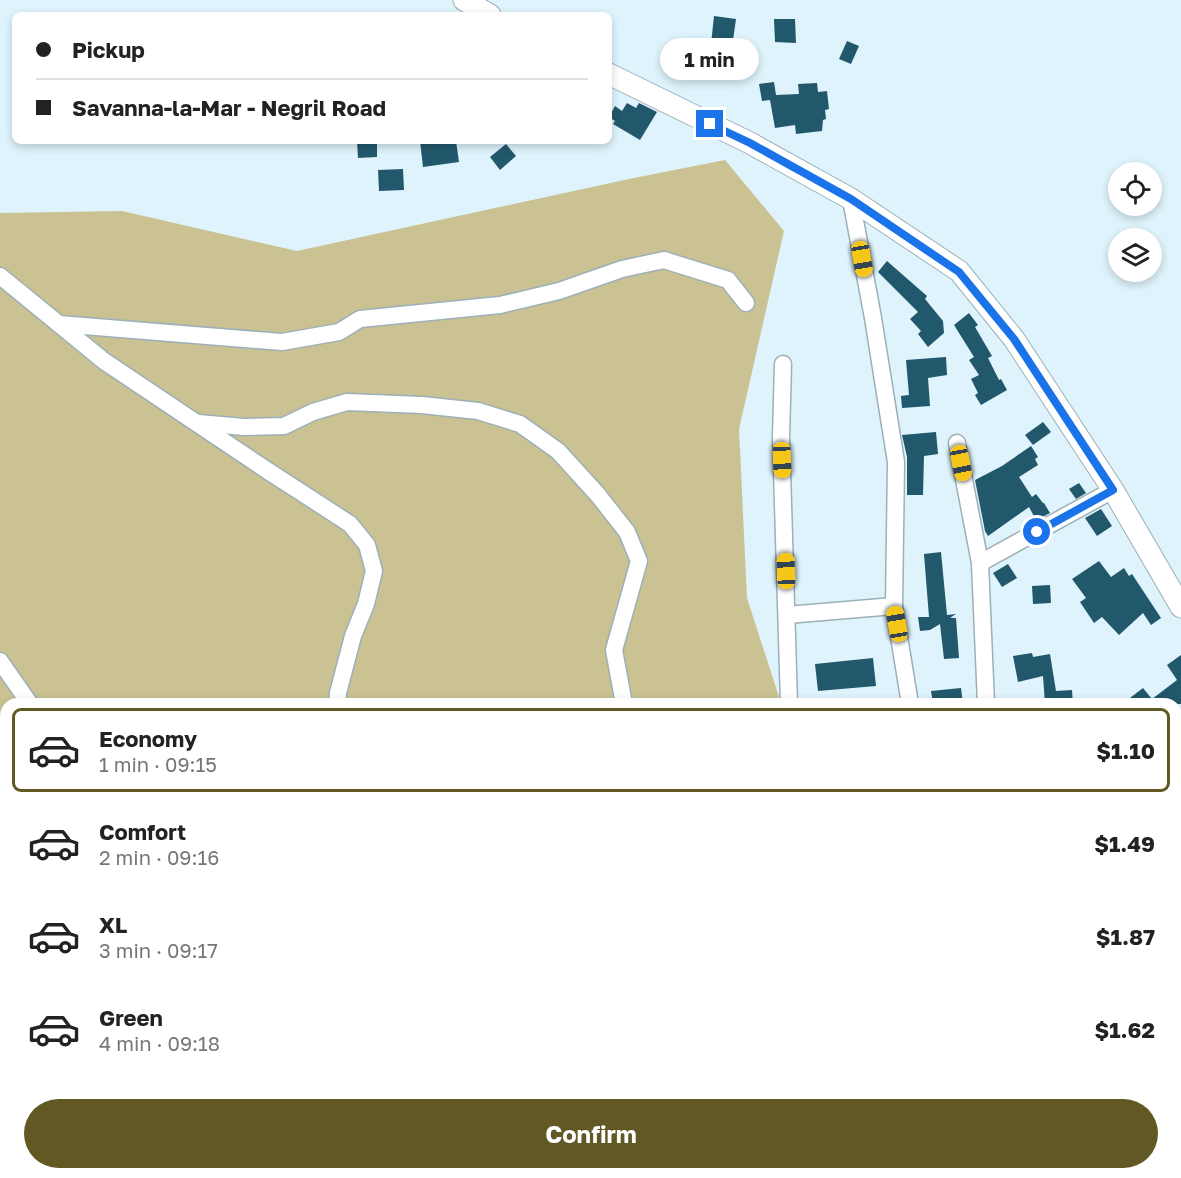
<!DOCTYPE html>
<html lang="en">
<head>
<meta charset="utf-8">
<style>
	body { margin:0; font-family:"Golos Text",sans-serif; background:#f2f2f2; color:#222; height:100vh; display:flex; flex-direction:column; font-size:22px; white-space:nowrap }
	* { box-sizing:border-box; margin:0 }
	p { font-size:20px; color:#767676 }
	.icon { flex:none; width:33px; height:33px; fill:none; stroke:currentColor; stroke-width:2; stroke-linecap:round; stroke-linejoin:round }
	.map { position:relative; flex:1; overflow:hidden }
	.side { position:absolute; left:0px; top:698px; width:1182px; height:482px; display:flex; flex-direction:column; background:#fff; border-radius:18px 18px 0 0; box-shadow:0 3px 9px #0003 }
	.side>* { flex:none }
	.banner { position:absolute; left:12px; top:12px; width:600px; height:132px; border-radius:9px; box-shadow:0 3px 9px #0003; display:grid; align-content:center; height:132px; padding:0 24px; background:#fff }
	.buttons { position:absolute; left:1108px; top:162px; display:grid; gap:12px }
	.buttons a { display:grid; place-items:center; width:54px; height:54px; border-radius:50%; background:#fff; box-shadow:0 3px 9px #0003; font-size:30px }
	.end { position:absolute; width:27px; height:27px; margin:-14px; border:8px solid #1a73e8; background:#fff; box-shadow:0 0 0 3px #fff }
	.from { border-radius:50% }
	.bubble { position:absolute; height:42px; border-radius:21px; background:#fff; box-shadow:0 3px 9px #0003; font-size:20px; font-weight:700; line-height:42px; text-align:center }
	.car { position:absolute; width:18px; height:36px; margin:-18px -9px; border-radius:8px; box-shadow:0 0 4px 2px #0007; background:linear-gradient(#f5c518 24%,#345 0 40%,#f5c518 0 76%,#345 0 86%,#f5c518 0) }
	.banner b { display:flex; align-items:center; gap:21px; height:57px; font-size:22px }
	.banner b+b { border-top:2px solid #e0e0e0 }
	.banner i { width:15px; height:15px; background:#222 }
	ul { padding:10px 0 0; list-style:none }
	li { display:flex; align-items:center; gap:18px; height:84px; margin:0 12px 9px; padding:0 12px; border:3px solid transparent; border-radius:9px }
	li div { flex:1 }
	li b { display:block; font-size:22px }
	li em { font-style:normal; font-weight:700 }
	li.selected { border-color:#615824 }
	li>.icon { width:54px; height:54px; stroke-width:1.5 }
	.action { display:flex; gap:12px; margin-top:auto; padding:12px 24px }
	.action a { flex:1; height:69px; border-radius:36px; background:#615824; color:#fff; font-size:24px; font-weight:700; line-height:69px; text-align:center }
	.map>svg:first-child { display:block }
	.green { fill:#cac292 }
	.building { fill:#22586b }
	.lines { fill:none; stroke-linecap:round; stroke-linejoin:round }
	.minor-casing { stroke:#9cb0b8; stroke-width:19 }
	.major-casing { stroke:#9cb0b8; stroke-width:23 }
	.minor { stroke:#fff; stroke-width:16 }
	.major { stroke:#fff; stroke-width:21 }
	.route { stroke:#1a73e8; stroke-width:8 }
</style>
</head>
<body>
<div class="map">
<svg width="1181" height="1178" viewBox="0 0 1181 1178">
	<rect width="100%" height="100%" fill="#def3fc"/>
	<polygon class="green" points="725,160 784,231 739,429 747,598 781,703 6,704 6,1173 810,1173 810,1178 0,1178 0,213 122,211 297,251 629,179"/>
	<g class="building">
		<polygon points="714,16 736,19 732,47 711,44"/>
		<polygon points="774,19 795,19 796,43 775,42"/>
		<polygon points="847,41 859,46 851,64 839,59"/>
		<polygon points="774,82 776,95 799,94 798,84 817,83 818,92 827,91 829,109 825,110 826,119 823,120 822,131 796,134 795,125 775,128 770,100 762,101 759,84"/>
		<polygon points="627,103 636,108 639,103 657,112 640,140 613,124 615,121 609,117 615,106 622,111"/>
		<polygon points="357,141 377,141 377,157 358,158"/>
		<polygon points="420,141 456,141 459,162 423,167"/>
		<polygon points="506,144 516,156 500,170 490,157"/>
		<polygon points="403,169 404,190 379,191 378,170"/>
		<polygon points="887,261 927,296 925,299 943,321 944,333 928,347 918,334 921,331 910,319 918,312 878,272"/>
		<polygon points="969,313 978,325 975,327 992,356 988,358 999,380 1001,379 1007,390 981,405 975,395 978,393 971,379 979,375 969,360 974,357 954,325"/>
		<polygon points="946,357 947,375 928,378 930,406 902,408 901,396 909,395 906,360"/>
		<polygon points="1043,422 1051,432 1033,445 1025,435"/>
		<polygon points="936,432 938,454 924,456 923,495 907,495 907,457 902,435"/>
		<polygon points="1031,446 1038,457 1035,459 1038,465 1019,477 1032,497 1036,494 1043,503 1044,503 1050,513 1036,520 1029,507 988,536 985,531 975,480 1002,466"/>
		<polygon points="1079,483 1086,493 1076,499 1069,489"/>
		<polygon points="1101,509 1112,526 1097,536 1085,518"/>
		<polygon points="941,552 947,615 956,614 950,618 956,618 959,658 944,659 940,624 930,630 920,631 918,617 929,617 924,554"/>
		<polygon points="1099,561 1111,577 1124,568 1129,576 1132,574 1161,618 1151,625 1143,613 1119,635 1102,617 1094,623 1080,602 1086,598 1072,579"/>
		<polygon points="1008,564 1017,578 1002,587 993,573"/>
		<polygon points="1050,585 1051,603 1033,604 1032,586"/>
		<polygon points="1032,653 1033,657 1050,654 1056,691 1072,690 1073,704 1045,704 1043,676 1018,682 1013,656"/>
		<polygon points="1181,655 1181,704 1122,704 1143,688 1152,699 1177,680 1167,665"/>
		<polygon points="873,658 876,686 818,691 815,664"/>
		<polygon points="961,688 963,704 933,704 931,691"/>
	</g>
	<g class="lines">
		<defs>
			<g id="minor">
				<polyline points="851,199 873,318 896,462 894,606 910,704"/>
				<polyline points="0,276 104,361 265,469 350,524 367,545 374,571 366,604 353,636 338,693 337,704"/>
				<polyline points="59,324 282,342 339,332 360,319 500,305 559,291 622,269 664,260 728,280 746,303"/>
				<polyline points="783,364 781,437 789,704"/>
				<polyline points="198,423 244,427 284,426 313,412 347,402 422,405 478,411 520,424 558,451 598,495 627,532 639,561 614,650 624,704"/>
				<polyline points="957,443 980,563 986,704"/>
				<polyline points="980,563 1113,490"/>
				<polyline points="787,615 894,606"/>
				<polyline points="0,661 30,704"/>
				<polyline points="1176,784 1181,783"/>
				<polyline points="1176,999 1181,1008"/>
				<polyline points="145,1173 145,1178"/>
				<polyline points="358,1173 362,1178"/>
				<polyline points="476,1173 479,1178"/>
				<polyline points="755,1178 756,1173"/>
				<polyline points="818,1178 913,1177 993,1173"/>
			</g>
			<g id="major">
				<polyline points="464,0 490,15"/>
				<polyline points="609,74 750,143 851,199 959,271 1014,339 1113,490 1181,607"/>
			</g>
		</defs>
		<use href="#minor" class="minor-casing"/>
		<use href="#major" class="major-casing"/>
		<use href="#minor" class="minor"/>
		<use href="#major" class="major"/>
	</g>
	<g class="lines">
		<polyline class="route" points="710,124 750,143 851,199 959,272 1014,339 1113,490 1037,532"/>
	</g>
</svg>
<div class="buttons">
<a><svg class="icon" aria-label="locate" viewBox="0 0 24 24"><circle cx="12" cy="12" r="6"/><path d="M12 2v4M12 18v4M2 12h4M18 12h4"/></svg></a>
<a><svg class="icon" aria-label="layers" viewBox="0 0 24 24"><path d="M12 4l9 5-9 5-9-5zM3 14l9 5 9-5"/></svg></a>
</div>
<i class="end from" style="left:1037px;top:532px"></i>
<i class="end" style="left:710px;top:124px"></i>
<div class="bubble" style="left:660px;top:38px;width:99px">1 min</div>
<i class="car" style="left:862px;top:259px;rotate:170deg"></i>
<i class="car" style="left:782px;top:460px;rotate:178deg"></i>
<i class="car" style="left:961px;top:463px;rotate:169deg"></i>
<i class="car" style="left:786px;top:571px;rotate:358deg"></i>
<i class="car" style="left:897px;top:624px;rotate:350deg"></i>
<div class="banner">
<b><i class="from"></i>Pickup</b>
<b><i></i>Savanna-la-Mar - Negril Road</b>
</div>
<section class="side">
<ul>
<li class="selected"><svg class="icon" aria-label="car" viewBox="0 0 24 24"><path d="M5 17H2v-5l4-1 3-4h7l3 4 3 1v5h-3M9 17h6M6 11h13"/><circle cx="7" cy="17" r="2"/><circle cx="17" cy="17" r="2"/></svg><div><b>Economy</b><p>1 min · 09:15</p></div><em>$1.10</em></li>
<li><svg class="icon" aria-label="car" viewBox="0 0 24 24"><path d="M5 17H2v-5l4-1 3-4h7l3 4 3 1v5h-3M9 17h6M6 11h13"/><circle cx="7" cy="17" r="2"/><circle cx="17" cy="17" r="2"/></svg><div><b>Comfort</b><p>2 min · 09:16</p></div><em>$1.49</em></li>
<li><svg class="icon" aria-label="car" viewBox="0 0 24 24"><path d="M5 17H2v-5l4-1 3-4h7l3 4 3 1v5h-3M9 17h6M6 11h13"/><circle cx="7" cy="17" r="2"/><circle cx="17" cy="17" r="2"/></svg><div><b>XL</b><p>3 min · 09:17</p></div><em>$1.87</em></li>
<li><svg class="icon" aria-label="car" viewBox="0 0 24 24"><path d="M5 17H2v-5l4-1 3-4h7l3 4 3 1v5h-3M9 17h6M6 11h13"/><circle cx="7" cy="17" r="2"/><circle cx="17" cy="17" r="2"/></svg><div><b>Green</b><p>4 min · 09:18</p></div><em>$1.62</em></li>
</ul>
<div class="action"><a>Confirm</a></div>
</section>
</div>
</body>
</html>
